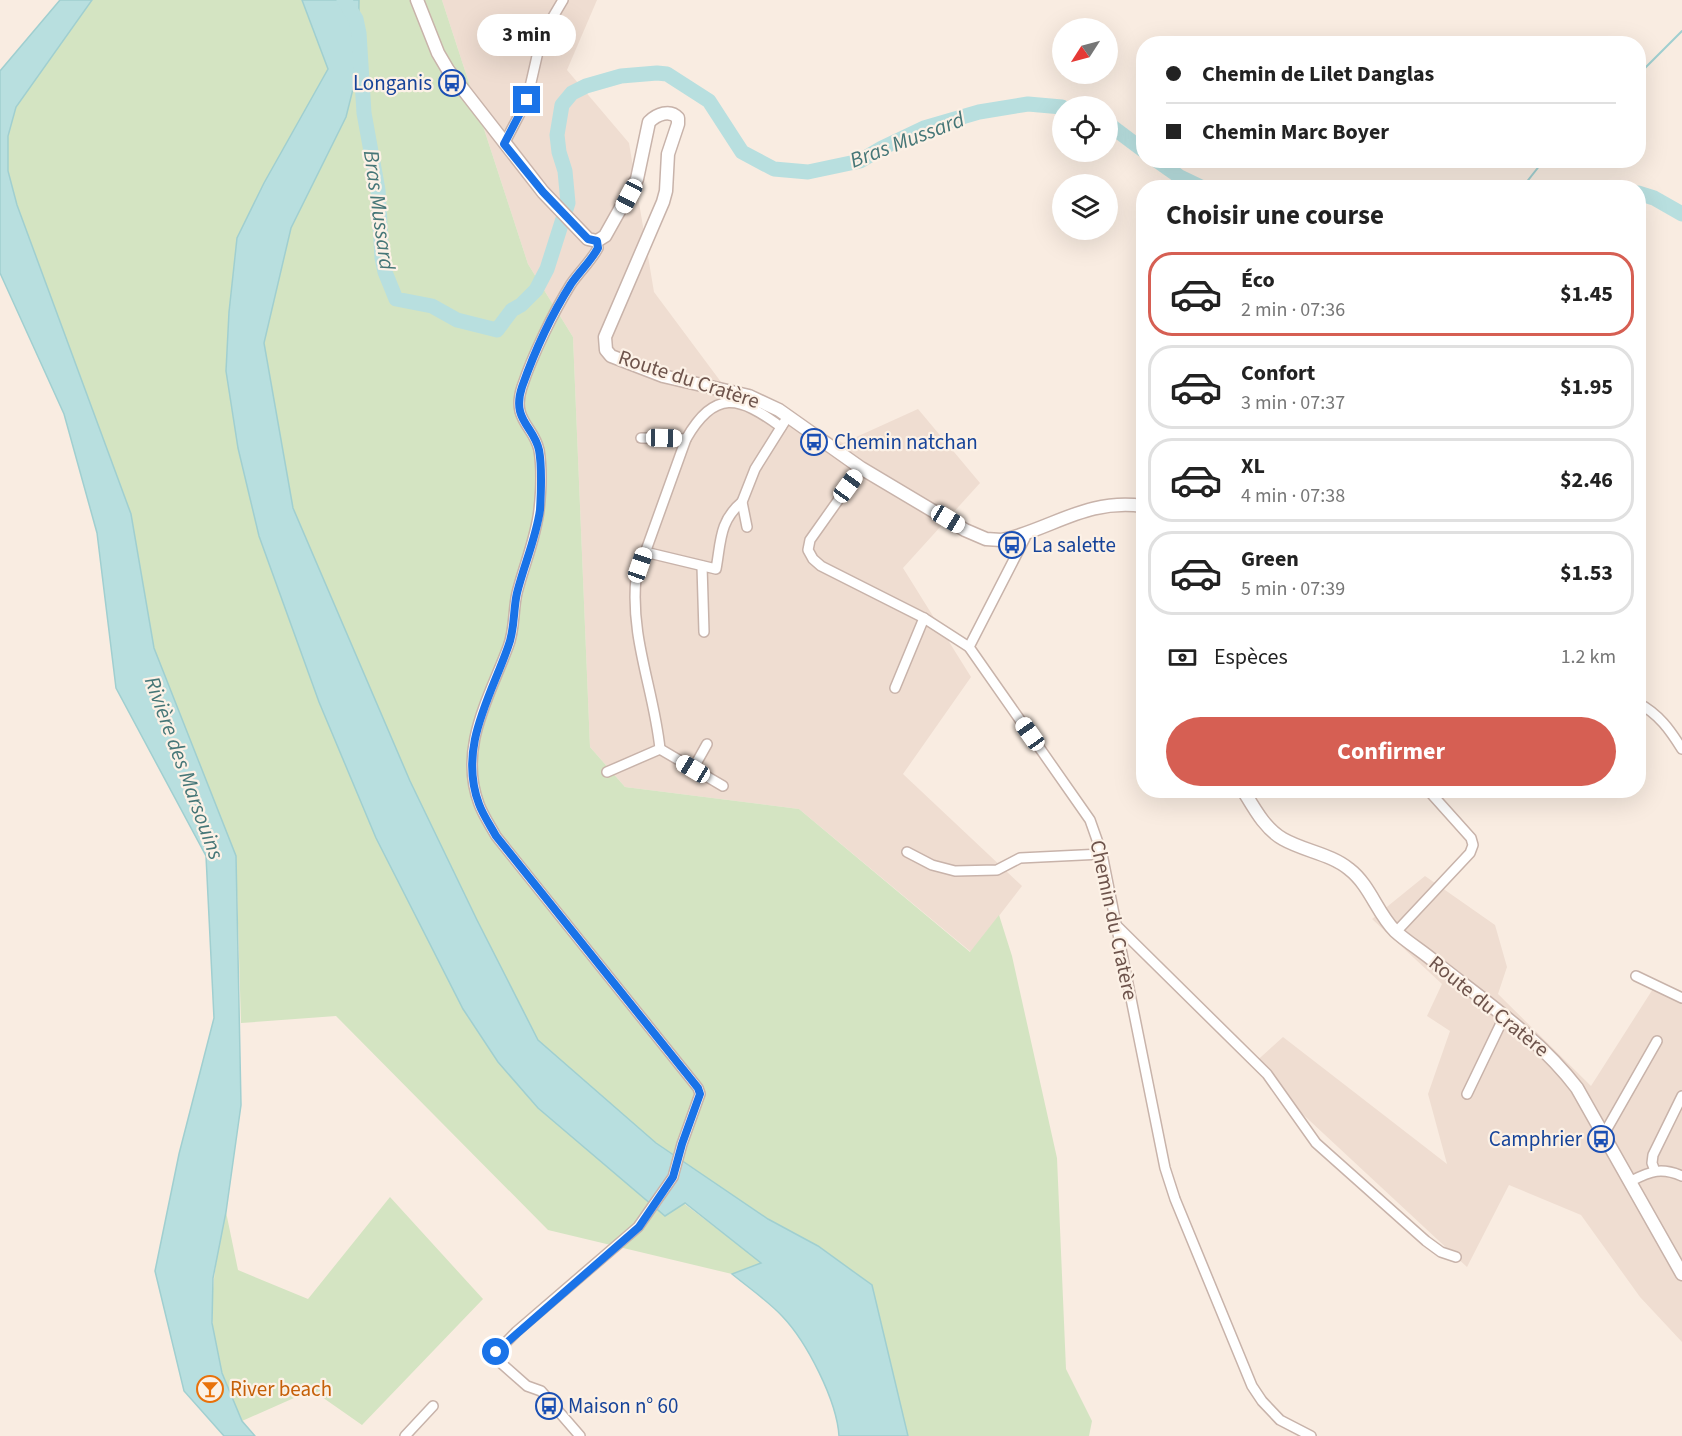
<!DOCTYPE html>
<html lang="fr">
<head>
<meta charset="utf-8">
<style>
	body { margin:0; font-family:"Source Sans 3",sans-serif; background:#f2f2f2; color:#222; height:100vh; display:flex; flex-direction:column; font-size:22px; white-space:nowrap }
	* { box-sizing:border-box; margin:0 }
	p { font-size:20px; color:#767676 }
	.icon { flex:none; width:33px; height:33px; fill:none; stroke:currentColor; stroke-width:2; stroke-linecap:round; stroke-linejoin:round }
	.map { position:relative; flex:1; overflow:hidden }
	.panel { position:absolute; left:1136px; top:180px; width:510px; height:618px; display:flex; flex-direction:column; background:#fff; border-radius:24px; box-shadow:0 6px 24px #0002 }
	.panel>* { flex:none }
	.guide { position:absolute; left:1136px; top:36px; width:510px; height:132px; border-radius:24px; box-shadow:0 6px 24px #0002; display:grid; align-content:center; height:132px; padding:0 30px; background:#fff }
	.needle { width:39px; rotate:234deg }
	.buttons { position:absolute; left:1052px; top:18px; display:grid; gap:12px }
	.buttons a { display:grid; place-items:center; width:66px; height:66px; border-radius:50%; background:#fff; box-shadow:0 6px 24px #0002; font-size:30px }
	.end { position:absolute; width:27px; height:27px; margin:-14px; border:8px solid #1a73e8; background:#fff; box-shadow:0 0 0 3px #fff }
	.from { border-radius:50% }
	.bubble { position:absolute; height:42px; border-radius:21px; background:#fff; box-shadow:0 6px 24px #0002; font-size:20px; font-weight:700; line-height:42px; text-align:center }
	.car { position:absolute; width:18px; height:36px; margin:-18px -9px; border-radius:8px; box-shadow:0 0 4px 2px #0007; background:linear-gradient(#fff 24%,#345 0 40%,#fff 0 76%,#345 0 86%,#fff 0) }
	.guide b { display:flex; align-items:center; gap:21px; height:57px; font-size:22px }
	.guide b+b { border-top:2px solid #e0e0e0 }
	.guide i { width:15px; height:15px; background:#222 }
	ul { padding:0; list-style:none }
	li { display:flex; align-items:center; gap:18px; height:84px; margin:0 12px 9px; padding:0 18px; border:3px solid #e0e0e0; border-radius:24px }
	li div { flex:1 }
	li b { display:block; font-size:22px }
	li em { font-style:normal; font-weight:700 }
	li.active { border-color:#d65f53 }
	li>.icon { width:54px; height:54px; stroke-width:1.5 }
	h2 { padding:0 30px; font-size:27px; line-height:72px }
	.pay { display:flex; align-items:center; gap:15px; height:66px; padding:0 30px; font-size:22px }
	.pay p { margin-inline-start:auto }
	.button { display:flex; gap:12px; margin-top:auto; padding:12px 30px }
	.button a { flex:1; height:69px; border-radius:36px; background:#d65f53; color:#fff; font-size:24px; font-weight:700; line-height:69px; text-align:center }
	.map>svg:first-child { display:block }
	.residential { fill:#efddd1 }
	.green { fill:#d4e4c2 }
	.water { fill:#b8dfdf; stroke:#a0cfd0; stroke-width:1.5 }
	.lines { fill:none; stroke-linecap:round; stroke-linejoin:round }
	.stream { stroke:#a0cfd0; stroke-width:2 }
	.river { stroke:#b8dfdf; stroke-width:15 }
	.minor-casing { stroke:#c8b3aa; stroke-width:12 }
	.tertiary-casing { stroke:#c8b3aa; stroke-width:15 }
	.minor { stroke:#fff; stroke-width:9 }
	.tertiary { stroke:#fff; stroke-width:12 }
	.route { stroke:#1a73e8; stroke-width:8 }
	.labels { text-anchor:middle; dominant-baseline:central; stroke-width:4.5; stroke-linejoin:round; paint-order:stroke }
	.transit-label { font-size:21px; fill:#164399; stroke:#fcf1e6; text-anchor:start }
	.street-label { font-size:21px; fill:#6d534b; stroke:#fcf1e6 }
	.food-label { font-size:21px; fill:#c56008; stroke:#fcf1e6; text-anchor:start }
	.water-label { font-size:22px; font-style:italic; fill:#457677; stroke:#fcf1e6 }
</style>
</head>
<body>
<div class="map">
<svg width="1682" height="1436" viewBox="0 0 1682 1436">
	<rect width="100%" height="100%" fill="#f9ece1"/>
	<g class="residential">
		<polygon points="442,0 597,0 567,70 629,143 654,292 721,382 843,443 918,409 980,483 903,568 971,677 903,774 1022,886 971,952 799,809 625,787 590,747 573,337 528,264"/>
		<polygon points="1425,876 1495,925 1507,967 1498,994 1591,1086 1658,981 1682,991 1682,1342 1640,1297 1581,1215 1509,1185 1467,1267 1251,1066 1283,1037 1447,1164 1428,1094 1450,1031 1427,1016 1442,984 1372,919"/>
	</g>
	<g class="green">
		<polygon points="92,0 302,0 328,69 264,183 237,238 229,312 226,371 238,448 259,536 376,838 463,1009 498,1062 762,1263 732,1274 548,1230 336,1016 241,1023 236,856 154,648 131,514 17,205 8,171 8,136 16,107"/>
		<polygon points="359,0 442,0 528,264 573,337 590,747 625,787 799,809 970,952 999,915 1012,956 1057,1158 1066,1369 1092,1421 1089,1436 908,1436 872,1285 818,1246 768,1219 656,1143 538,1040 477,920 410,781 293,508 264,343 291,228 346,117 358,69"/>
		<path d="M390,1197L483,1299L362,1425L312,1390L242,1421C235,1405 227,1389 222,1373C204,1316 214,1269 226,1212L238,1270L308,1299Z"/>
	</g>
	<g class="water">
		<polygon points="60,0 92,0 16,107 8,136 8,171 17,205 131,514 154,648 236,856 241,1105 226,1212 213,1278 212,1323 222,1373 242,1421 255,1436 224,1436 184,1391 155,1271 179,1154 214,1018 206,856 116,688 97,533 64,414 0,273 0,71"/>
		<path d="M302,0H359L358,69L346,117L291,228L264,343L293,508L410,781L477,920L538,1040L656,1143L768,1219L818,1246L872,1285L908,1436H839C837,1401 807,1342 782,1316C768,1301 749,1288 732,1274L761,1263L685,1203L665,1216L538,1108L498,1062L463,1009L376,838L319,702L259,536L238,448L226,371L229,312L237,238L264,183L328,69Z"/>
	</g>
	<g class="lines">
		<g class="stream">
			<polyline points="1638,75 1682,31"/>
			<polyline points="1522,188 1544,160"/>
		</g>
		<g class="river">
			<polyline points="344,0 356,19 359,33 364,113 378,190 382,258 385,272 396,299 432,306 457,320 497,330 512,310 521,305 536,290 547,269 568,203 565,171 559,152 557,135 562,105 572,93 586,86 621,76 657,73 667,74 709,101 742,152 774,169 808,172 860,161 882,148 924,128 979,112 1028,104 1062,107"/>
			<polyline points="1107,123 1143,150"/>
			<polyline points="1156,160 1180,177 1203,188"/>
			<polyline points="1638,193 1654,198 1682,214"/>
		</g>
		<defs>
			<g id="minor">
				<polyline points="504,144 527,100 540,43 547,27 563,0"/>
				<polyline points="641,438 686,439"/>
				<polyline points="861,468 810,540 808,550 813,559 821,566 924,618 969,647 1090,820 1102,854 1165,1168 1175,1199 1252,1386 1262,1401 1280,1420 1311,1436"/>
				<polyline points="747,527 742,502 755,469 785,421"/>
				<path d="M645,552L716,569C721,542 719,521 742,502"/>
				<polyline points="702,566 704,632"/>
				<polyline points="969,647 1025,538 1024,534"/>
				<polyline points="895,688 924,618"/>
				<path d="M1638,703C1659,714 1670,730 1682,749"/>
				<polyline points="660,749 723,786"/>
				<polyline points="693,769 707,744"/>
				<path d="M607,772L660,749C654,690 630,638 636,578L686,439C715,389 739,396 781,427"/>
				<polyline points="907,852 932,865 955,871 997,870 1020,858 1102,854"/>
				<polyline points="1117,926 1267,1074 1316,1143 1426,1241 1441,1252 1456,1257"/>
				<polyline points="1396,932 1470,853 1473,845 1471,838 1428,790"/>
				<polyline points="1636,976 1682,998"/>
				<polyline points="1467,1094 1504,1017"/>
				<polyline points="1604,1134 1657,1041"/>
				<polyline points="1655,1171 1652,1163 1653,1155 1682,1096"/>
				<path d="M1631,1181C1651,1171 1661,1167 1682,1176"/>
				<polyline points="405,1436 433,1406"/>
				<path d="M580,1436L541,1391L527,1386L493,1356L516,1332L638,1227L673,1177L682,1144L700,1094L698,1088L496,836C490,825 483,815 479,804C458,748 489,698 508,647C515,630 513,610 517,593C524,565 536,538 539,510C541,492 542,468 539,450C534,426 511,420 522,387C533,354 553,313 571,284C580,271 591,261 598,248L597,241"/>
			</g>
			<g id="tertiary">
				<path d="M417,0L438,53L448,70L543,192L588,239L597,241L605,236L637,179L649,122C657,114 670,109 678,118V124L668,154L666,191L663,202L605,337L606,350L611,356L663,376L749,396L779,410L861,468L965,530L986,539L1001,540L1011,538C1059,524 1090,499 1143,506"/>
				<path d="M1243,790C1254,808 1265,829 1283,839C1304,851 1331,854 1349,869C1370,885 1377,913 1395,931C1407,942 1422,951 1435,962C1484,1001 1538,1037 1577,1088L1682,1274"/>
			</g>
		</defs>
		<use href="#minor" class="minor-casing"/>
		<use href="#tertiary" class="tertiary-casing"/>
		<use href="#minor" class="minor"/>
		<use href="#tertiary" class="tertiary"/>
	</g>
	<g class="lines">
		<path class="route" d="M496,1352L639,1227L673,1177L682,1144L700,1094L698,1088L496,836C490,825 483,815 479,804C458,748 490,698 508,647C515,630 513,610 517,593C524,565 536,538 540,510C541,493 542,466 539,450C534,426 511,420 522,387C534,353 552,314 571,284C580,271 591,261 598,248L597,241L588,239L543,192L504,144L527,100"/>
	</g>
	<defs>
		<symbol id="bus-ring" viewBox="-11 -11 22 22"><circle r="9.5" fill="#fcf1e6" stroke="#1a4fb4" stroke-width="1.5"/><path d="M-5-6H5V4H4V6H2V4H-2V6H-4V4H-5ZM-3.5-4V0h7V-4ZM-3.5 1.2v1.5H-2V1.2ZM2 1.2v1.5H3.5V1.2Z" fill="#1a4fb4"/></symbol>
		<symbol id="bar-ring" viewBox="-11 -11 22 22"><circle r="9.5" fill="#fcf1e6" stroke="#e8710a" stroke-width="1.5"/><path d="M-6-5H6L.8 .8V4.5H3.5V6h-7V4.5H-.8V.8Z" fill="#e8710a"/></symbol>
	</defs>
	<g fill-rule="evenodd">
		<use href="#bus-ring" x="437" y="68" width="30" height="30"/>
		<use href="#bus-ring" x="799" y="427" width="30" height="30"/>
		<use href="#bus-ring" x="997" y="530" width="30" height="30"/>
		<use href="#bus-ring" x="1586" y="1124" width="30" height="30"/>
		<use href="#bar-ring" x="195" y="1374" width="30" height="30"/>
		<use href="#bus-ring" x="534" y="1391" width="30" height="30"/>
	</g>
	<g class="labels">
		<g class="transit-label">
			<text x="432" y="83" text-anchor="end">Longanis</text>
			<text x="834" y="442">Chemin natchan</text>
			<text x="1032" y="545">La salette</text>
			<text x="1582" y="1139" text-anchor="end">Camphrier</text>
			<text x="568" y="1406">Maison n° 60</text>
		</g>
		<g class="street-label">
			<text transform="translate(689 379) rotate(18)">Route du Cratère</text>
			<text transform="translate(1114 920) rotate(78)">Chemin du Cratère</text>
			<text transform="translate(1489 1006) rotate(39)">Route du Cratère</text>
		</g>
		<g class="food-label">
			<text x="230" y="1389">River beach</text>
		</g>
		<g class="water-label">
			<text transform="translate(907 140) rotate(-21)">Bras Mussard</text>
			<text transform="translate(379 210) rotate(82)">Bras Mussard</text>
			<text transform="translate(184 768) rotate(70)">Rivière des Marsouins</text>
		</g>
	</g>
</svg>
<div class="buttons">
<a><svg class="needle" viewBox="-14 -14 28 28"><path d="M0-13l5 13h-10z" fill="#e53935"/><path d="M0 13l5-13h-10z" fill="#767676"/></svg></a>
<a><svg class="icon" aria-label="locate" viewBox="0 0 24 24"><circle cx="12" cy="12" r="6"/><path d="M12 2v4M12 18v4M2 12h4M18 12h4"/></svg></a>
<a><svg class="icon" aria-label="layers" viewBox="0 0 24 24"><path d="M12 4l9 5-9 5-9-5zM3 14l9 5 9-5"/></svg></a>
</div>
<i class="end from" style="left:496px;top:1352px"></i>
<i class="end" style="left:527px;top:100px"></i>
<div class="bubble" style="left:477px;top:14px;width:99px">3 min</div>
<i class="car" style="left:629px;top:196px;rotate:208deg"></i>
<i class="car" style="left:664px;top:438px;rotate:91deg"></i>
<i class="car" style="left:848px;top:486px;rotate:36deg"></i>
<i class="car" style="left:948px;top:519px;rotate:121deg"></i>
<i class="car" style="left:640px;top:565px;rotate:19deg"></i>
<i class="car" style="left:1030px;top:734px;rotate:325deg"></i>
<i class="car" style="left:693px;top:769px;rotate:301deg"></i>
<div class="guide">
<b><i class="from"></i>Chemin de Lilet Danglas</b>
<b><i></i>Chemin Marc Boyer</b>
</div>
<section class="panel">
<h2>Choisir une course</h2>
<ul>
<li class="active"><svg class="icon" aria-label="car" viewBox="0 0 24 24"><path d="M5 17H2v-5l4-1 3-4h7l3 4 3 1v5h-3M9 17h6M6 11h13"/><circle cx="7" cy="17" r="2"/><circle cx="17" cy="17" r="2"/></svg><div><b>Éco</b><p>2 min · 07:36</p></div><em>$1.45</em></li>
<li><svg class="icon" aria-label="car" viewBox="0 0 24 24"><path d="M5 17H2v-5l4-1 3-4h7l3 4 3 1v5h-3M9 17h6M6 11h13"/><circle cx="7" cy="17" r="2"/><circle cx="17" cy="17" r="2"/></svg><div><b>Confort</b><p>3 min · 07:37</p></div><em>$1.95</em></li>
<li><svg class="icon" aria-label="car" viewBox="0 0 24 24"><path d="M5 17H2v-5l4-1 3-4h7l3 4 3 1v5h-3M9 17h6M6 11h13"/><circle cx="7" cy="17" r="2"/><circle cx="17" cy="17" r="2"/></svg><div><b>XL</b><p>4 min · 07:38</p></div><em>$2.46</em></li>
<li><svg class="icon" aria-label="car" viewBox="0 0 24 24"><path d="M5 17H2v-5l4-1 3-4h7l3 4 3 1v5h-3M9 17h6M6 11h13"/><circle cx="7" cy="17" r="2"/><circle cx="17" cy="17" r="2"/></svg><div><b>Green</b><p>5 min · 07:39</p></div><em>$1.53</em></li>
</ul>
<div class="pay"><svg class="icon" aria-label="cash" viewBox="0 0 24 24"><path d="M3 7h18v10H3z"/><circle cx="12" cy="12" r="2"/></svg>Espèces<p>1.2 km</p></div>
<div class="button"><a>Confirmer</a></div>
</section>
</div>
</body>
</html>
